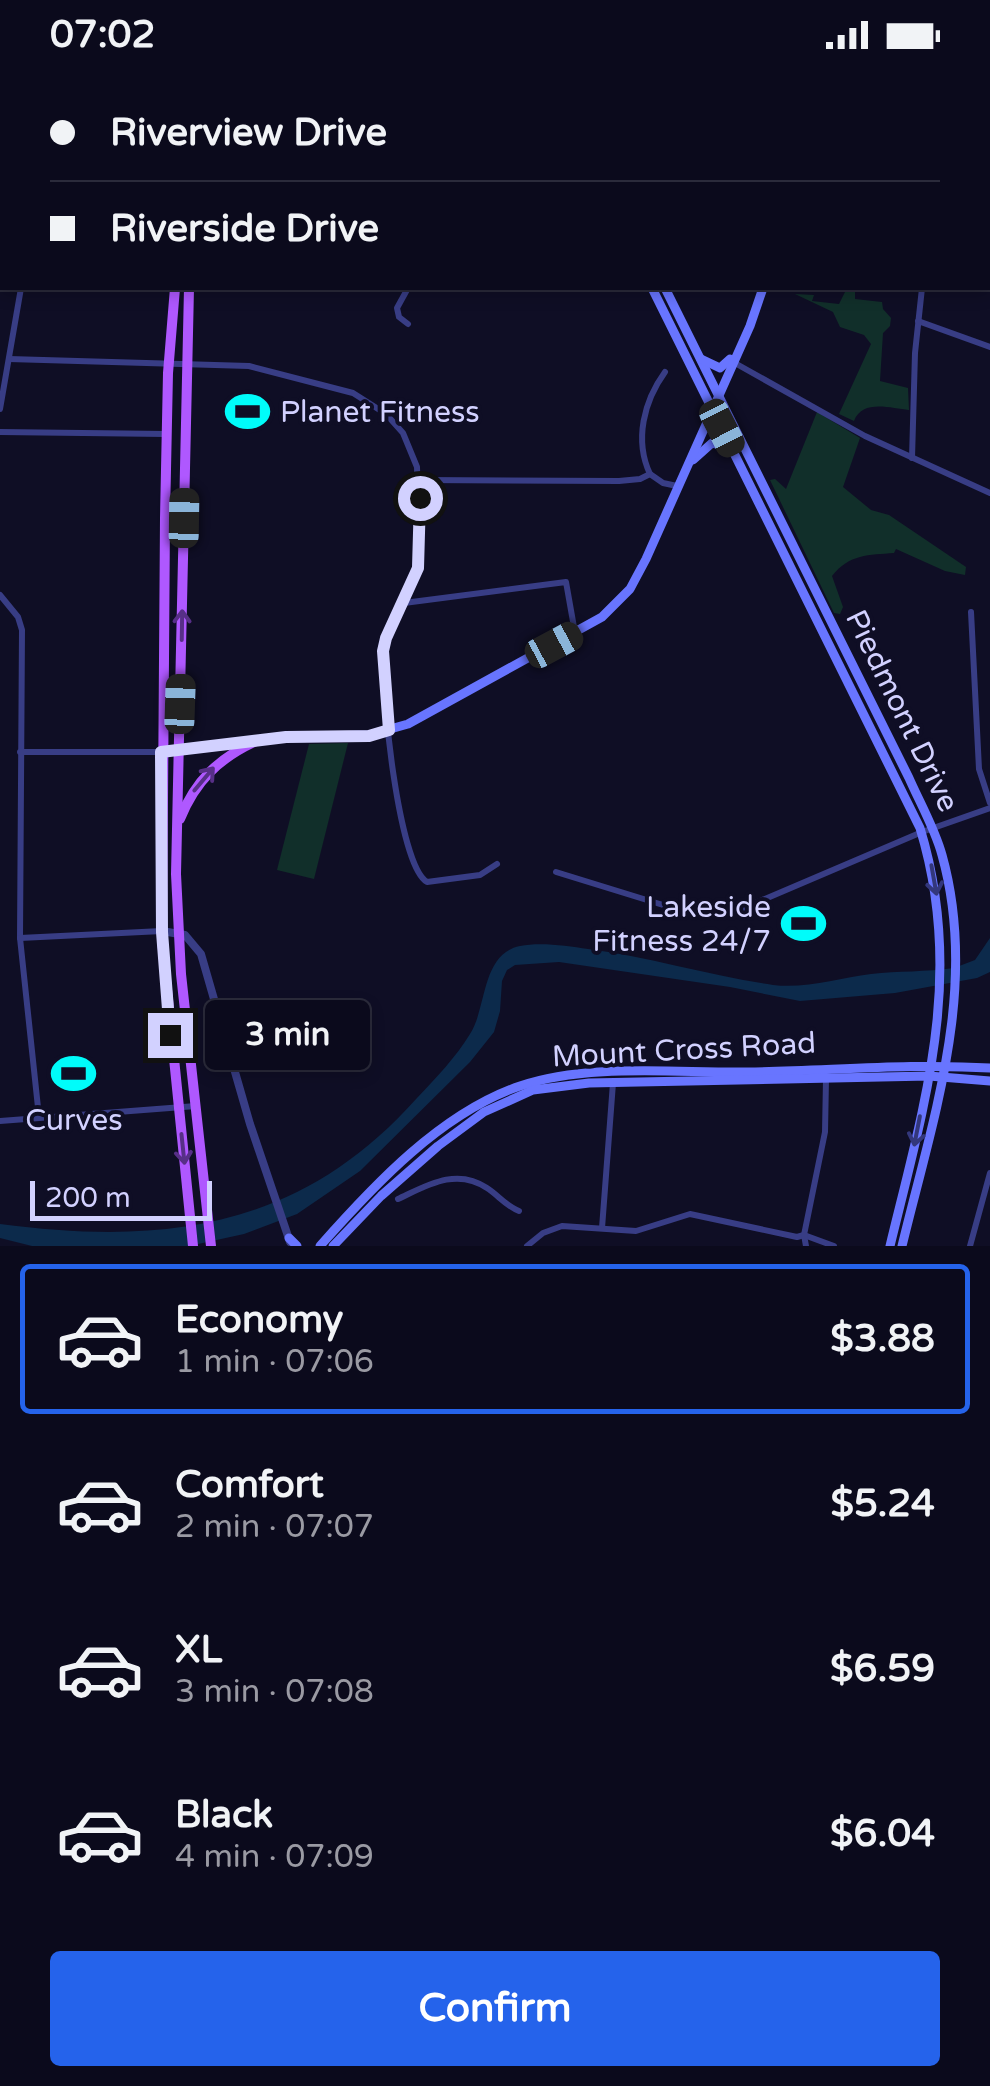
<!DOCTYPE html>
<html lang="en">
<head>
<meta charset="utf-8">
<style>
	body { margin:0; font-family:"Varela Round",sans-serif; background:#191829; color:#f1f3f6; height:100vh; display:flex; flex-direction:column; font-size:38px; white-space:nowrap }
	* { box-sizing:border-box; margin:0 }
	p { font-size:32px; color:#9a9aa3 }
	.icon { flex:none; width:55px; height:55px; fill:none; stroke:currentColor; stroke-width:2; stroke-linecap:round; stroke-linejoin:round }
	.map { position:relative; height:1176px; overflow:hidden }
	.details { display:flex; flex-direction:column; background:#0b0a1c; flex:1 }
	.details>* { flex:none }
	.guide { position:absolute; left:0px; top:0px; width:990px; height:220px; box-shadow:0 5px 15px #0003,0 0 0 2px #2b2b3b; display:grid; align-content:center; height:220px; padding:0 50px; background:#0b0a1c }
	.scale { position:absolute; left:30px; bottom:25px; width:182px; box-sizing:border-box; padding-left:10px; border:5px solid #d2d1ff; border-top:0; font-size:28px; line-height:35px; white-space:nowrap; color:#d2d1ff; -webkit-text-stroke:8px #0f0e25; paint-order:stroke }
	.end { position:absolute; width:45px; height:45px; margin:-22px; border:12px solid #d2d1ff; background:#111; box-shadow:0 0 0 5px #111 }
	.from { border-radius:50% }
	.bubble { position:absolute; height:70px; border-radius:10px; background:#0b0a1c; box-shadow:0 5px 15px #0003,0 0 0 2px #2b2b3b; font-size:32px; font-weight:700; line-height:70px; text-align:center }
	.car { position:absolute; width:30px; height:60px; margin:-30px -15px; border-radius:12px; box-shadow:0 0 8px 2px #0007; background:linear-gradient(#222 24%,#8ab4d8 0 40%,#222 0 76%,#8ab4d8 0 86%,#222 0) }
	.guide b { display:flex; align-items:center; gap:35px; height:95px; font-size:38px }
	.guide b+b { border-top:2px solid #2b2b3b }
	.guide i { width:25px; height:25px; background:#f1f3f6 }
	ul { padding:18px 0 0; list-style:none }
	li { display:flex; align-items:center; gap:30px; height:150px; margin:0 20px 15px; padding:0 30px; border:5px solid transparent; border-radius:10px }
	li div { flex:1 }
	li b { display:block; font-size:38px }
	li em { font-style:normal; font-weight:700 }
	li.current { border-color:#2563eb }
	li>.icon { width:90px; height:90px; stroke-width:1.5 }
	.button { display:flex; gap:20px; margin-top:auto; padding:20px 50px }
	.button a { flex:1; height:115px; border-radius:10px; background:#2563eb; color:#fff; font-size:40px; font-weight:700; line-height:115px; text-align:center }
	.status { display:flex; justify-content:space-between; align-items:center; height:70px; padding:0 50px; background:#0b0a1c; direction:ltr }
	.status svg { height:28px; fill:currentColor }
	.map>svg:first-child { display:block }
	.green { fill:#112f2a }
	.water { fill:#0c2a4b }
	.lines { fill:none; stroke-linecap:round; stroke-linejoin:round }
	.minor { stroke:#383d85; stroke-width:6 }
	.tertiary { stroke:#383d85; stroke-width:8 }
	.secondary { stroke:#6875ff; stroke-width:9 }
	.primary { stroke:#af58ff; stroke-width:10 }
	.oneway { stroke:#572f87 }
	.oneway2 { stroke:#33377c }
	.route { stroke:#d2d1ff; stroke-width:12 }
	.labels { text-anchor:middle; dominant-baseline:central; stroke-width:8; stroke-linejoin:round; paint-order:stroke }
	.poi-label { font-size:30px; fill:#d2d1ff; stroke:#0f0e25; text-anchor:start }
	.street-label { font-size:30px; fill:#d2d1ff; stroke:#0f0e25 }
</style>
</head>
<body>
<div class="status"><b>07:02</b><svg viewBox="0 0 49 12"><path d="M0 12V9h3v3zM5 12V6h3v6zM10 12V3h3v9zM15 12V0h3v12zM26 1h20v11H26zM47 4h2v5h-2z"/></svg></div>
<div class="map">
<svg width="990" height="1176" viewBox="0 0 990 1176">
	<rect width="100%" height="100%" fill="#0f0e25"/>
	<g class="green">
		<path d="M847,218H855V229L882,232L883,239L891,248L890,256L883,263L880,311L908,318L909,340C890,338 862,329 854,351L839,344L871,274L864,265L840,257L833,242L795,224L814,225L812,231L839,234Z"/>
		<path d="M817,342L860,368L843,417L871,440L889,445L966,497L965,505L945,501L896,479L894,483C869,485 849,484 832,506L843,537L840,544L834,543L770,410L775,409L786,419Z"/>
		<polygon points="348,673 314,809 277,800 309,674"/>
	</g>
	<g class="water">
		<polygon points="0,0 17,0 2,2 0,216"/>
		<path d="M990,868V902L977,908L895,923L800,931L730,917L559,892L515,895L507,900L502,911L500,941L494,962L470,992L360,1101L297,1144L244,1164L189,1176H32L0,1168V1154C167,1176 301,1158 417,1028C436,1008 456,987 470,964C487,938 481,884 520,876C541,872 567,876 588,879C650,887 711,906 773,915C806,919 839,908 871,904C898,901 926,902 954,898L975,890Z"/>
	</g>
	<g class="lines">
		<g class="minor">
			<polyline points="952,0 958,2"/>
			<polyline points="988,16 990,18"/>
			<polyline points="988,116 990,117"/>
			<polyline points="918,251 990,277"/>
			<polyline points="408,254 399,247 397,238 408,218"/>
			<path d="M9,289L249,296L353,323L386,344L403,363L417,397L420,487L413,513L386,568L383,581C381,618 398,795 427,812L480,805L497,794"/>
			<polyline points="733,292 865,366 990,423"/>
			<polyline points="0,339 21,218"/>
			<polyline points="0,362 166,364"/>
			<polyline points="912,388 915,283 922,218"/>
			<path d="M650,404C634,370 644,331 665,302"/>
			<polyline points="650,404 663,413 677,416"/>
			<polyline points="419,410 619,411 640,409 650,404"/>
			<polyline points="0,525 18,547 22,560 20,868 39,1047"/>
			<polyline points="404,533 566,512 575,563"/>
			<polyline points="971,542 979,699 990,733"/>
			<polyline points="20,682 161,682"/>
			<polyline points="556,802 689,843 732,843 922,762 990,738"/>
			<polyline points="20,868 162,861"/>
			<polyline points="0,1051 196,1036"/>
			<path d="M398,1129C426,1116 456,1097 487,1118C498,1125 506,1136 519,1141"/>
			<polyline points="602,1158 613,1013"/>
			<polyline points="804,1165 834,1176"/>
			<polyline points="527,1176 543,1163 562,1156 636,1161 690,1144 797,1167 804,1165"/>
			<polyline points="806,1176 804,1165 825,1062 826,1009"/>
			<polyline points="970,1176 990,1103"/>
		</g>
		<g class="tertiary">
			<polyline points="445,2 446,0"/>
			<polyline points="162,861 185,865 201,884 250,1054 290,1172"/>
		</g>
		<g class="secondary">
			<polyline points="542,0 544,2"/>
			<polyline points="555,0 557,2"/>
			<polyline points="816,2 817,0"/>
			<path d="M652,218L920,758C965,905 925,1032 890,1176"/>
			<path d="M665,218L909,708C920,733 935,759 942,785C979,917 933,1048 902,1176"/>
			<polyline points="701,289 720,298 730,289"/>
			<polyline points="693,390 712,373 730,377"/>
			<polyline points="161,682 286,667 369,665 408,654 602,547 630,519 646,489 750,256 763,218"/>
			<polyline points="289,1168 297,1176"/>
			<path d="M320,1176C374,1115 441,1043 520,1016C587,993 676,1003 747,1002C828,1001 908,993 990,998"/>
			<polyline points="333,1176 381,1126 438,1076 484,1042 533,1020 589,1013 929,1006 990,1011"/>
		</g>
		<g class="primary">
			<polyline points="211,2 211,0"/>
			<polyline points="223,2 224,0"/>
			<polyline points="175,218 168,303 165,448 162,870 193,1176"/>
			<polyline points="189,218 176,804 181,904 211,1176"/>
			<path d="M180,749C195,711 219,688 256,671"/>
		</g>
	</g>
	<defs><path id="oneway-shaft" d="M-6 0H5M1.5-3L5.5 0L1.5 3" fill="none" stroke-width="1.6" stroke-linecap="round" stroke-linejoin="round" transform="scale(2.5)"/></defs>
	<g class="oneway">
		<use href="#oneway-shaft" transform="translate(182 555) rotate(-89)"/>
		<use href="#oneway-shaft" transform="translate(204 709) rotate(-50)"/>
		<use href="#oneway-shaft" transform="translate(183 1079) rotate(84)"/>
	</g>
	<g class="oneway2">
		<use href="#oneway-shaft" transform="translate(934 810) rotate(80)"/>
		<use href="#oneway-shaft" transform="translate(917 1061) rotate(101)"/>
	</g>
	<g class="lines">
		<polyline class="route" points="170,965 162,862 161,682 286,667 369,666 389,660 383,581 386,568 418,498 420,428"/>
	</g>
	<defs>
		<symbol id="stadium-bare" viewBox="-9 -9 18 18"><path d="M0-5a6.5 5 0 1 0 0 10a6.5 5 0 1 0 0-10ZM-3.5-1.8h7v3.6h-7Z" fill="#00fcfa" stroke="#0f0e25" stroke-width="2.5" paint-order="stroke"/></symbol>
	</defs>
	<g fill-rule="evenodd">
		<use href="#stadium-bare" x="216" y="310" width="63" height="63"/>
		<use href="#stadium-bare" x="772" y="822" width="63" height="63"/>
		<use href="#stadium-bare" x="42" y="972" width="63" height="63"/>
	</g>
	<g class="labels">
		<g class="poi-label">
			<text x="280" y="342">Planet Fitness</text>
			<text x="771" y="837" text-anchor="end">Lakeside<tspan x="771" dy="34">Fitness 24/7</tspan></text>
			<text x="74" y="1050" text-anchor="middle">Curves</text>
		</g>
		<g class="street-label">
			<text transform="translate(902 641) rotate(64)">Piedmont Drive</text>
			<text transform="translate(684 980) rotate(-3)">Mount Cross Road</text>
		</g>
	</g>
</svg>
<div class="scale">200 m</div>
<i class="end from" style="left:420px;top:428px"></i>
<i class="end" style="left:170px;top:965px"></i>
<div class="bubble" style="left:205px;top:930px;width:165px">3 min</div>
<i class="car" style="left:722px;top:358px;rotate:153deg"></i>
<i class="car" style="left:184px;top:448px;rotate:1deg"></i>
<i class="car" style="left:554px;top:575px;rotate:62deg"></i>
<i class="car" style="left:180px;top:634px;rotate:2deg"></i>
<div class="guide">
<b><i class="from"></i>Riverview Drive</b>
<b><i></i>Riverside Drive</b>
</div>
</div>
<section class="details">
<ul>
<li class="current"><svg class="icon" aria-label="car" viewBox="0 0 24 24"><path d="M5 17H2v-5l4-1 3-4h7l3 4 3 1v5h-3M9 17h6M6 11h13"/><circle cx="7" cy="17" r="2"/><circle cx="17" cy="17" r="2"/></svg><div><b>Economy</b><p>1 min · 07:06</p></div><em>$3.88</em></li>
<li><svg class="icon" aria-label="car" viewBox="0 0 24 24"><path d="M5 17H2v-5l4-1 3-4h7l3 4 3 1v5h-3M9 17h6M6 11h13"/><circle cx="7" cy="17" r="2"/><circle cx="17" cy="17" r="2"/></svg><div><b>Comfort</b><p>2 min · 07:07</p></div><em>$5.24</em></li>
<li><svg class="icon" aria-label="car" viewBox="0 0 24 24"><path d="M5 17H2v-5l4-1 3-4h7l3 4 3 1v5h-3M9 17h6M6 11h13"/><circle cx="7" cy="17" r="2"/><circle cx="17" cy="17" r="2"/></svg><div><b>XL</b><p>3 min · 07:08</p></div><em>$6.59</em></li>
<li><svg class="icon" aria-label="car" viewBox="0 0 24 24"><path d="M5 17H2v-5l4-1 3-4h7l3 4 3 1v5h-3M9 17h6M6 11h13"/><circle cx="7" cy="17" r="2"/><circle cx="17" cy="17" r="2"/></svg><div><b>Black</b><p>4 min · 07:09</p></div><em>$6.04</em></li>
</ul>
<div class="button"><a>Confirm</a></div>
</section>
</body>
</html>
